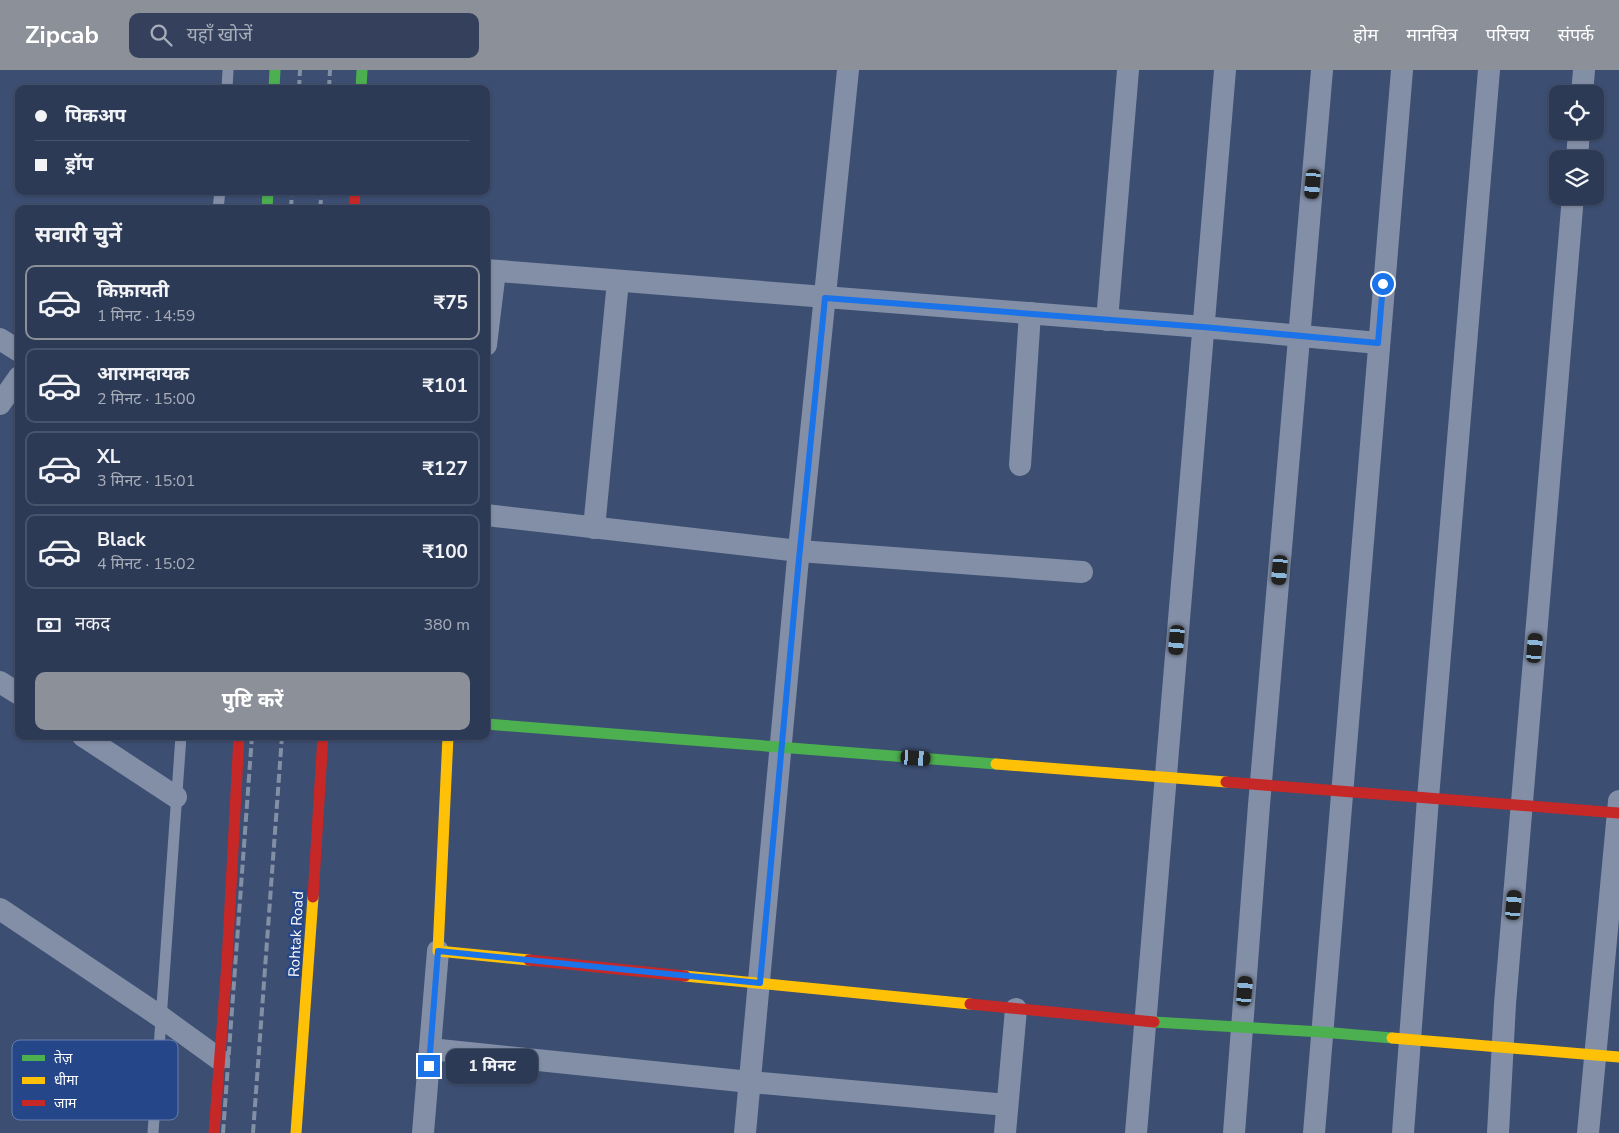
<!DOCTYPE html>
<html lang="hi">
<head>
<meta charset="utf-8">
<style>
	body { margin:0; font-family:"Nunito Sans","Noto Sans Devanagari",sans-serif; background:#35415c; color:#f1f3f6; height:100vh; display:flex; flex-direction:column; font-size:19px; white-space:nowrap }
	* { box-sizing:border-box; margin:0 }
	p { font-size:16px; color:#a7adb9 }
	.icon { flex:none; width:28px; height:28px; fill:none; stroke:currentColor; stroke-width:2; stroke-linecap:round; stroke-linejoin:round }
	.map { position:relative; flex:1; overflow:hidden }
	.details { position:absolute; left:15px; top:135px; width:475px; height:535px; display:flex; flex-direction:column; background:#2d3a56; border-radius:10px; box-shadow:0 1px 4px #0004,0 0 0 1px #48546c }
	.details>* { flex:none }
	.top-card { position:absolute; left:15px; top:15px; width:475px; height:110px; border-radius:10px; box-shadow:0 1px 4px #0004,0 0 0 1px #48546c; display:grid; align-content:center; height:110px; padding:0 20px; background:#2d3a56 }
	.fabs { position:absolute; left:1549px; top:15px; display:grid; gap:10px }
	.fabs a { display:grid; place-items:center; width:55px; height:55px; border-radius:10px; background:#2d3a56; box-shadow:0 1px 4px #0004,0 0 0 1px #48546c; font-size:25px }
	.end { position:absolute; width:22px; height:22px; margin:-11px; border:6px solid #1a73e8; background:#fff; box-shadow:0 0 0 2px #fff }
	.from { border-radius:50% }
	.bubble { position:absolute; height:35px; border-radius:10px; background:#2d3a56; box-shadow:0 1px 4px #0004,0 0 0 1px #48546c; font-size:16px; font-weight:700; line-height:35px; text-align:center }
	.car { position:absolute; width:15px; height:30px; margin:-15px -8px; border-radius:6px; box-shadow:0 0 4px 1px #0007; background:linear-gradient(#222 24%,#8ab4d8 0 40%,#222 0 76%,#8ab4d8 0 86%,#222 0) }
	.top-card b { display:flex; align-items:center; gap:18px; height:48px; font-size:19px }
	.top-card b+b { border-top:1px solid #48546c }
	.top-card i { width:12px; height:12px; background:#f1f3f6 }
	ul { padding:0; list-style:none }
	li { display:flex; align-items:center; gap:15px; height:75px; margin:0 10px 8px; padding:0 10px; border:2px solid #48546c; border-radius:10px }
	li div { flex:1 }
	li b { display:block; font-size:19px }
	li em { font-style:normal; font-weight:700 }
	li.on { border-color:#8c9099 }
	li>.icon { width:45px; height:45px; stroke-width:1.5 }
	h2 { padding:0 20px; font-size:22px; line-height:60px }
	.pay { display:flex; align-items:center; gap:12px; height:55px; padding:0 20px; font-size:19px }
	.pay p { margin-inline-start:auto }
	.primary-button { display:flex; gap:10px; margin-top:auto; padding:10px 20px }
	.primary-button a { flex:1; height:58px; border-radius:10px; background:#8c9099; color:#fff; font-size:20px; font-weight:700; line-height:58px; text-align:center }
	header { display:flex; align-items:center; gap:30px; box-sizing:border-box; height:70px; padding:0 25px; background:#8c9099; color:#fff }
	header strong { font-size:24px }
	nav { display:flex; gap:28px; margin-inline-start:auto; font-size:18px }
	.search { width:350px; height:45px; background:#35415c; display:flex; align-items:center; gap:12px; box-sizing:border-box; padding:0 18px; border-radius:10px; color:#a7adb9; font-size:19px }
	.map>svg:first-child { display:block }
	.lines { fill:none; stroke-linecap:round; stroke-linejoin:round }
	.lane { stroke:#838fa7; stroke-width:11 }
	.street { stroke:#838fa7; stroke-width:22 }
	.fast { stroke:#4caf50; stroke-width:11 }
	.slow { stroke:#ffc107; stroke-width:11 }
	.jam { stroke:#c62828; stroke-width:11 }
	.rail { stroke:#838fa5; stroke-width:4; stroke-dasharray:9 4; stroke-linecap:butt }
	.route { stroke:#1a73e8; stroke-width:6 }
	.labels { text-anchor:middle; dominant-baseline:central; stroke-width:5; stroke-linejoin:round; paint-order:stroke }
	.street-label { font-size:15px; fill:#fff; stroke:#254689 }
	.key { fill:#254689; stroke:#667eac; stroke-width:1 }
	.key-label { font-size:14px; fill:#fff }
</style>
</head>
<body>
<header>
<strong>Zipcab</strong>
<div class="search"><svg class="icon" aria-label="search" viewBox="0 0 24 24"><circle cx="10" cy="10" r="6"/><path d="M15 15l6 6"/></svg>यहाँ खोजें</div>
<nav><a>होम</a><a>मानचित्र</a><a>परिचय</a><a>संपर्क</a></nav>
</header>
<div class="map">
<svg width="1619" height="1063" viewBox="0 0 1619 1063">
	<rect width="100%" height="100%" fill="#3c4e72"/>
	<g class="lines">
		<g class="lane">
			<polyline points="227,19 228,0"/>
			<polyline points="218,139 220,121"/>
			<polyline points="153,1063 181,666"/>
		</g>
		<g class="street">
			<polyline points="1582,24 1584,0"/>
			<polyline points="1577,89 1579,61"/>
			<polyline points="486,200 1203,257 1378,273"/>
			<polyline points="1107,250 1128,0"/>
			<polyline points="0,269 19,281"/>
			<polyline points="486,275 495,201"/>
			<polyline points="0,334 19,307"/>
			<polyline points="1020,395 1030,243"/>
			<polyline points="486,445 799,481 1082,502"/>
			<polyline points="594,458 618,211"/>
			<polyline points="0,612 19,624"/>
			<polyline points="83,666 176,727"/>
			<polyline points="0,839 161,947 219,989"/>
			<polyline points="430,979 750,1012 1007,1035"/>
			<polyline points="423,1063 438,881"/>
			<polyline points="745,1063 797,499 848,0"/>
			<polyline points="1005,1063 1016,939"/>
			<polyline points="1136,1063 1225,0"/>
			<polyline points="1234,1063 1259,735 1322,0"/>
			<polyline points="1314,1063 1402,0"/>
			<polyline points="1403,1063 1428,728 1489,0"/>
			<polyline points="1498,1063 1505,934 1573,126"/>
			<polyline points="1588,1063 1619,731"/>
		</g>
		<g class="fast">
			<polyline points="274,19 275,0"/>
			<polyline points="361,19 362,0"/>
			<polyline points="267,139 268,121"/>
			<polyline points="486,654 996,694"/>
			<polyline points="1154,952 1322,962 1392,968"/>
		</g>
		<g class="slow">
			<polyline points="448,666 438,881 529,890"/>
			<polyline points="996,694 1226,712"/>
			<polyline points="685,906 970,934"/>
			<polyline points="1392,968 1619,987"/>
			<polyline points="296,1063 313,827"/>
		</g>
		<g class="jam">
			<polyline points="354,139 355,121"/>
			<polyline points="1226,712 1618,743"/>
			<polyline points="313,827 323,666"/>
			<polyline points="529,890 685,906"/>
			<polyline points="970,934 1154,952"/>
			<polyline points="214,1063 227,893 239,666"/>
		</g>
		<g class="rail">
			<polyline points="299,19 300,0"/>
			<polyline points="329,19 330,0"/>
			<polyline points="291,139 292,121"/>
			<polyline points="320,139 322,121"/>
			<polyline points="223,1063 252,666"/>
			<polyline points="253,1063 282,666"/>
		</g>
	</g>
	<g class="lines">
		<polyline class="route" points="429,996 438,881 760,913 798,499 825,228 1203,257 1378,273 1383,214"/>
	</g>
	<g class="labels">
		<g class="street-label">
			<text transform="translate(296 864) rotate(-87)">Rohtak Road</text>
		</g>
	</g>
	<rect x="12" y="970" width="166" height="80" rx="8" class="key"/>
	<rect x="22" y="985" width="23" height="6" fill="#4caf50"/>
	<rect x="22" y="1007" width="23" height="7" fill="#ffc107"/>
	<rect x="22" y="1030" width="23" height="6" fill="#c62828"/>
	<g class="key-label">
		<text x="54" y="993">तेज़</text>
		<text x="54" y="1015">धीमा</text>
		<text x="54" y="1038">जाम</text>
	</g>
</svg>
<div class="fabs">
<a><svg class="icon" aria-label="locate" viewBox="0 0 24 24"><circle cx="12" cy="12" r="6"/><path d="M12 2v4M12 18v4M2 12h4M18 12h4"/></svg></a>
<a><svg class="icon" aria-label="layers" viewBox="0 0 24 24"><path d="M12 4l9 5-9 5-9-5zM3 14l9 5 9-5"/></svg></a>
</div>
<i class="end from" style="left:1383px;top:214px"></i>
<i class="end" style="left:429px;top:996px"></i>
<div class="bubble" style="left:446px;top:979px;width:92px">1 मिनट</div>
<i class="car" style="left:1313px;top:114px;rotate:185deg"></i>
<i class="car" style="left:1280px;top:500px;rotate:185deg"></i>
<i class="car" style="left:1177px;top:570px;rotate:185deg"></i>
<i class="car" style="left:1535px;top:578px;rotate:5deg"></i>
<i class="car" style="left:916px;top:688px;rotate:94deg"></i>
<i class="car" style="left:1514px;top:835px;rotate:5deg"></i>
<i class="car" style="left:1245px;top:921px;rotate:5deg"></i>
<div class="top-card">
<b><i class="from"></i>पिकअप</b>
<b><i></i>ड्रॉप</b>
</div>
<section class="details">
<h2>सवारी चुनें</h2>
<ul>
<li class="on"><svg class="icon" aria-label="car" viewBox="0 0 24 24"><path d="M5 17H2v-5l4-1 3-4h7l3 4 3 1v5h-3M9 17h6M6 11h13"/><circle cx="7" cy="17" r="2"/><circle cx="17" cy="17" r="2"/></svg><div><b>किफ़ायती</b><p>1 मिनट · 14:59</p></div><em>₹75</em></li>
<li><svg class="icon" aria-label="car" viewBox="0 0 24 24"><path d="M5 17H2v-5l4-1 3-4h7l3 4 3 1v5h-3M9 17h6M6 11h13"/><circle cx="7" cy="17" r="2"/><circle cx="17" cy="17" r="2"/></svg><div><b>आरामदायक</b><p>2 मिनट · 15:00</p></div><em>₹101</em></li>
<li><svg class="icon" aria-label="car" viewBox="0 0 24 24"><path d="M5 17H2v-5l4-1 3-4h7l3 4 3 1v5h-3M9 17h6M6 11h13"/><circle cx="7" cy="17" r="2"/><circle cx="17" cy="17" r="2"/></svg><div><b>XL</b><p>3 मिनट · 15:01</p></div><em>₹127</em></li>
<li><svg class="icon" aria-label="car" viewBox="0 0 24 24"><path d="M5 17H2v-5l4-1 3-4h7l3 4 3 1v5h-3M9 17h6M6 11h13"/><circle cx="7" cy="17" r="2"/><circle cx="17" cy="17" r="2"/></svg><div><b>Black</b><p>4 मिनट · 15:02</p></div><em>₹100</em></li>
</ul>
<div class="pay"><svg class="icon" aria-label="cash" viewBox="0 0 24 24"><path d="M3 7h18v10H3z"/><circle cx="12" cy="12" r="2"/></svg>नकद<p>380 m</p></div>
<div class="primary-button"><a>पुष्टि करें</a></div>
</section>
</div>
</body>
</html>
